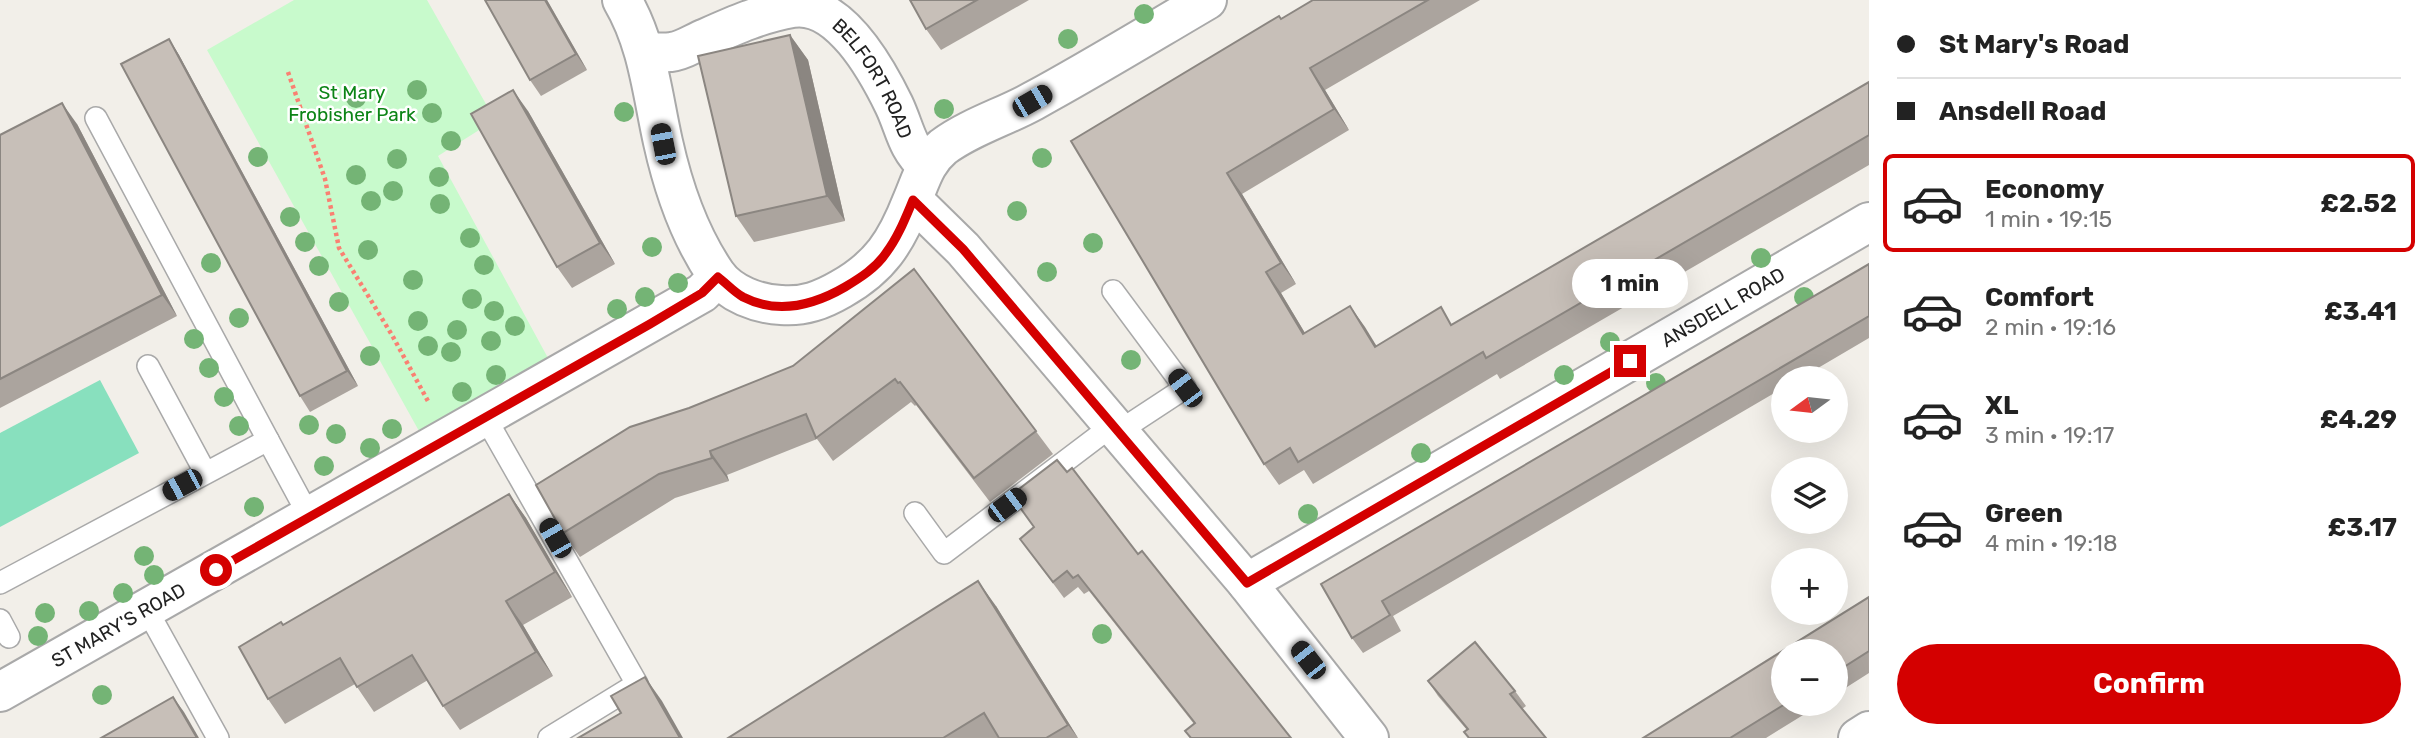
<!DOCTYPE html>
<html lang="en">
<head>
<meta charset="utf-8">
<style>
	body { margin:0; font-family:Rubik,sans-serif; background:#f6f6f6; color:#222; height:100vh; display:flex; flex-direction:column; font-size:26px; white-space:nowrap }
	* { box-sizing:border-box; margin:0 }
	p { font-size:23px; color:#767676 }
	.icon { flex:none; width:38px; height:38px; fill:none; stroke:currentColor; stroke-width:2; stroke-linecap:round; stroke-linejoin:round }
	.map { position:relative; flex:1; overflow:hidden }
	.sheet { display:flex; flex-direction:column; background:#fff; width:560px }
	.sheet>* { flex:none }
	.top-card { display:grid; align-content:center; height:154px; padding:0 28px; background:#fff }
	.needle { width:46px; rotate:255deg }
	.fabs { position:absolute; left:1771px; top:366px; display:grid; gap:14px }
	.fabs a { display:grid; place-items:center; width:77px; height:77px; border-radius:50%; background:#fff; box-shadow:0 7px 28px #0002; font-size:35px }
	.end { position:absolute; width:32px; height:32px; margin:-16px; border:9px solid #d40000; background:#fff; box-shadow:0 0 0 4px #fff }
	.from { border-radius:50% }
	.bubble { position:absolute; height:49px; border-radius:24px; background:#fff; box-shadow:0 7px 28px #0002; font-size:23px; font-weight:700; line-height:49px; text-align:center }
	.car { position:absolute; width:21px; height:42px; margin:-21px -10px; border-radius:9px; box-shadow:0 0 5px 2px #0007; background:linear-gradient(#222 24%,#8ab4d8 0 40%,#222 0 76%,#8ab4d8 0 86%,#222 0) }
	.top-card b { display:flex; align-items:center; gap:24px; height:66px; font-size:26px }
	.top-card b+b { border-top:2px solid #e0e0e0 }
	.top-card i { width:18px; height:18px; background:#222 }
	ul { padding:0; list-style:none }
	li { display:flex; align-items:center; gap:21px; height:98px; margin:0 14px 10px; padding:0 14px; border:4px solid transparent; border-radius:10px }
	li div { flex:1 }
	li b { display:block; font-size:26px }
	li em { font-style:normal; font-weight:700 }
	li.active { border-color:#d40000 }
	li>.icon { width:63px; height:63px; stroke-width:1.5 }
	.primary-button { display:flex; gap:14px; margin-top:auto; padding:14px 28px }
	.primary-button a { flex:1; height:80px; border-radius:42px; background:#d40000; color:#fff; font-size:28px; font-weight:700; line-height:80px; text-align:center }
	main { display:flex; flex:1; min-height:0 }
	.map>svg:first-child { display:block }
	.park { fill:#c8facc }
	.pitch { fill:#88e0be }
	.lines { fill:none; stroke-linecap:round; stroke-linejoin:round }
	.lane-casing { stroke:#a9a9a9; stroke-width:24 }
	.street-casing { stroke:#a9a9a9; stroke-width:42 }
	.path { stroke:#fa8072; stroke-width:4.5; stroke-dasharray:3.5 3.5; stroke-linecap:butt }
	.lane { stroke:#fff; stroke-width:21 }
	.street { stroke:#fff; stroke-width:38 }
	.tree { fill:#74b475 }
	.wall { fill:#aba49e }
	.shaded-wall { fill:#8b8681 }
	.building { fill:#c7bfb8; stroke:#8b8681; stroke-width:2 }
	.route { stroke:#d40000; stroke-width:9 }
	.labels { text-anchor:middle; dominant-baseline:central; stroke-width:5; stroke-linejoin:round; paint-order:stroke }
	.street-label { font-size:19px; fill:#222; stroke:#fff }
	.park-label { font-size:19px; fill:#0c8416; stroke:#fff }
</style>
</head>
<body>
<main>
<div class="map">
<svg width="1869" height="738" viewBox="0 0 1869 738">
	<rect width="100%" height="100%" fill="#f2efe9"/>
	<polygon class="park" points="294,0 427,0 495,120 438,156 548,358 419,431 207,50"/>
	<polygon class="pitch" points="100,380 139,453 0,527 0,433"/>
	<g class="lines">
		<defs>
			<g id="lane">
				<polyline points="96,118 268,440"/>
				<polyline points="1113,291 1185,388 1118,432"/>
				<polyline points="148,366 205,472"/>
				<polyline points="485,417 637,684 549,738"/>
				<polyline points="915,513 944,553 1113,425"/>
				<polyline points="0,583 268,440 309,516"/>
				<polyline points="147,610 218,738"/>
				<polyline points="0,620 9,637"/>
			</g>
			<g id="street">
				<path d="M622,0C648,44 652,93 663,142C673,187 690,236 716,274C730,294 758,304 781,305C804,307 822,300 841,289C880,267 896,242 912,201C921,180 925,162 943,147C970,127 1004,117 1033,101C1092,69 1149,34 1207,0"/>
				<path id="s1" d="M645,52C653,52 663,53 671,52C683,51 695,42 706,38C733,26 762,13 792,8C839,0 877,70 894,105C905,128 906,147 926,165"/>
				<polyline points="913,200 963,249 1247,583 1369,738"/>
				<path id="s2" d="M1247,583L1869,222"/>
				<path id="s3" d="M0,692L702,293L718,277"/>
				<polyline points="1858,738 1869,731"/>
			</g>
		</defs>
		<use href="#lane" class="lane-casing"/>
		<use href="#street" class="street-casing"/>
		<polyline class="path" points="288,72 325,179 339,248 392,335 429,403"/>
		<use href="#lane" class="lane"/>
		<use href="#street" class="street"/>
	</g>
	<g class="tree">
		<circle cx="1144" cy="14" r="10"/>
		<circle cx="1068" cy="39" r="10"/>
		<circle cx="417" cy="90" r="10"/>
		<circle cx="356" cy="98" r="10"/>
		<circle cx="944" cy="109" r="10"/>
		<circle cx="624" cy="112" r="10"/>
		<circle cx="432" cy="113" r="10"/>
		<circle cx="451" cy="141" r="10"/>
		<circle cx="258" cy="157" r="10"/>
		<circle cx="1042" cy="158" r="10"/>
		<circle cx="397" cy="159" r="10"/>
		<circle cx="356" cy="175" r="10"/>
		<circle cx="439" cy="177" r="10"/>
		<circle cx="393" cy="191" r="10"/>
		<circle cx="371" cy="201" r="10"/>
		<circle cx="440" cy="204" r="10"/>
		<circle cx="1017" cy="211" r="10"/>
		<circle cx="290" cy="217" r="10"/>
		<circle cx="470" cy="238" r="10"/>
		<circle cx="305" cy="242" r="10"/>
		<circle cx="1093" cy="243" r="10"/>
		<circle cx="652" cy="247" r="10"/>
		<circle cx="368" cy="250" r="10"/>
		<circle cx="1761" cy="258" r="10"/>
		<circle cx="211" cy="263" r="10"/>
		<circle cx="484" cy="265" r="10"/>
		<circle cx="319" cy="266" r="10"/>
		<circle cx="1047" cy="272" r="10"/>
		<circle cx="413" cy="280" r="10"/>
		<circle cx="678" cy="283" r="10"/>
		<circle cx="645" cy="297" r="10"/>
		<circle cx="1804" cy="297" r="10"/>
		<circle cx="472" cy="299" r="10"/>
		<circle cx="339" cy="302" r="10"/>
		<circle cx="617" cy="309" r="10"/>
		<circle cx="494" cy="311" r="10"/>
		<circle cx="239" cy="318" r="10"/>
		<circle cx="418" cy="321" r="10"/>
		<circle cx="515" cy="326" r="10"/>
		<circle cx="457" cy="330" r="10"/>
		<circle cx="194" cy="339" r="10"/>
		<circle cx="491" cy="341" r="10"/>
		<circle cx="1610" cy="342" r="10"/>
		<circle cx="428" cy="346" r="10"/>
		<circle cx="451" cy="352" r="10"/>
		<circle cx="370" cy="356" r="10"/>
		<circle cx="1131" cy="360" r="10"/>
		<circle cx="209" cy="368" r="10"/>
		<circle cx="496" cy="375" r="10"/>
		<circle cx="1564" cy="375" r="10"/>
		<circle cx="1656" cy="383" r="10"/>
		<circle cx="462" cy="392" r="10"/>
		<circle cx="224" cy="397" r="10"/>
		<circle cx="309" cy="425" r="10"/>
		<circle cx="239" cy="426" r="10"/>
		<circle cx="392" cy="429" r="10"/>
		<circle cx="336" cy="434" r="10"/>
		<circle cx="370" cy="448" r="10"/>
		<circle cx="1421" cy="453" r="10"/>
		<circle cx="324" cy="466" r="10"/>
		<circle cx="254" cy="507" r="10"/>
		<circle cx="1308" cy="514" r="10"/>
		<circle cx="144" cy="556" r="10"/>
		<circle cx="154" cy="575" r="10"/>
		<circle cx="123" cy="593" r="10"/>
		<circle cx="89" cy="611" r="10"/>
		<circle cx="45" cy="613" r="10"/>
		<circle cx="1102" cy="634" r="10"/>
		<circle cx="38" cy="636" r="10"/>
		<circle cx="102" cy="695" r="10"/>
	</g>
	<g class="wall">
		<polygon points="485,0 547,0 587,70 541,96 530,80"/>
		<polygon points="910,0 1029,0 941,50 926,29"/>
		<polygon points="1313,0 1480,0 1325,90 1349,130 1242,194 1296,284 1281,293 1305,333 1350,306 1376,346 1453,324 1869,82 1869,165 1500,379 1497,374 1313,484 1304,470 1279,485 1264,464 1071,141"/>
		<polygon points="790,35 808,60 845,221 754,242 736,216"/>
		<polygon points="169,39 179,55 358,386 310,412 300,396"/>
		<polygon points="528,111 615,264 572,288 557,267"/>
		<polygon points="77,124 177,316 0,408 0,135"/>
		<polygon points="1869,264 1869,338 1801,378 1783,378 1783,388 1393,616 1401,631 1363,653 1352,638 1321,584"/>
		<polygon points="914,269 1053,454 990,502 916,405 915,406 911,402 833,461 817,439 727,475 729,481 675,498 580,557 563,533 689,408 793,366"/>
		<polygon points="1067,472 1138,554 1291,738 1190,738 1185,731 1194,724 1089,591 1084,594 1078,587 1064,598 1020,539 1034,527"/>
		<polygon points="509,494 526,518 572,597 523,625 553,676 460,730 443,706 428,680 374,712 355,684 285,724 268,699"/>
		<polygon points="1869,597 1869,673 1836,694 1836,651 1783,704 1821,704 1766,738 1643,738"/>
		<polygon points="996,606 1078,738 728,738"/>
		<polygon points="1428,681 1515,691 1526,706 1522,709 1467,730 1438,696"/>
	</g>
	<g class="shaded-wall">
		<polygon points="545,0 547,0 587,70 576,54"/>
		<polygon points="790,35 808,60 845,221 827,196"/>
		<polygon points="169,39 179,55 358,386 347,371"/>
		<polygon points="1310,68 1325,90 1349,130 1334,109"/>
		<polygon points="513,90 528,111 615,264 600,243"/>
		<polygon points="62,103 77,124 177,316 162,295"/>
		<polygon points="1227,173 1242,194 1296,284 1281,263"/>
		<polygon points="1266,272 1281,293 1318,355 1303,334"/>
		<polygon points="1350,306 1365,327 1390,368 1375,347"/>
		<polygon points="710,451 727,475 729,481 712,458"/>
		<polygon points="509,494 526,518 572,597 555,572"/>
		<polygon points="978,581 996,606 1078,738 1068,725"/>
		<polygon points="506,601 523,625 553,676 536,652"/>
		<polygon points="645,677 662,701 683,738 680,738"/>
		<polygon points="173,697 184,712 199,738 197,738"/>
	</g>
	<g class="building">
		<polygon points="485,0 545,0 576,54 530,80"/>
		<polygon points="910,0 977,0 926,29"/>
		<polygon points="1313,0 1428,0 1310,68 1334,109 1227,173 1281,263 1266,272 1303,334 1350,306 1375,347 1441,307 1451,325 1869,82 1869,135 1486,358 1483,352 1298,462 1290,448 1264,464 1071,141 1279,16 1281,19"/>
		<polygon points="790,35 827,196 736,216 698,56"/>
		<polygon points="169,39 347,371 300,396 121,64"/>
		<polygon points="513,90 600,243 557,267 471,114"/>
		<polygon points="62,103 162,295 0,379 0,135"/>
		<polygon points="1869,264 1869,316 1382,601 1390,615 1352,638 1321,584"/>
		<polygon points="914,269 1036,431 974,478 900,382 898,383 895,379 816,438 806,414 710,451 712,458 659,474 563,533 536,485 630,427 689,408 793,366"/>
		<polygon points="1057,460 1067,472 1072,468 1138,554 1142,551 1291,738 1191,738 1185,731 1195,723 1078,575 1073,578 1067,571 1053,582 1020,539 1034,527 1011,495"/>
		<polygon points="509,494 555,572 506,601 536,652 443,706 412,655 357,687 340,658 268,699 239,647 281,622 283,625"/>
		<polygon points="978,581 1068,725 1046,738 999,738 984,713 943,738 728,738"/>
		<polygon points="1869,597 1869,651 1836,672 1836,651 1783,651 1783,704 1785,704 1730,738 1643,738"/>
		<polygon points="1475,642 1515,691 1510,694 1546,738 1469,738 1464,732 1468,729 1428,681"/>
		<polygon points="645,677 680,738 578,738 621,713 611,696"/>
		<polygon points="173,697 197,738 101,738"/>
	</g>
	<g class="lines">
		<path class="route" d="M216,570L650,324L702,293L718,277C726,283 734,292 743,297C778,315 814,305 845,287C860,278 876,268 886,253C898,237 905,219 913,200L963,249L1247,583L1630,361"/>
	</g>
	<g class="labels">
		<g class="street-label">
			<text stroke="none"><textPath href="#s1" startOffset="271">BELFORT ROAD</textPath></text>
			<text stroke="none"><textPath href="#s2" startOffset="550">ANSDELL ROAD</textPath></text>
			<text stroke="none"><textPath href="#s3" startOffset="136">ST MARY'S ROAD</textPath></text>
		</g>
		<g class="park-label">
			<text x="352" y="92">St Mary<tspan x="352" dy="22">Frobisher Park</tspan></text>
		</g>
	</g>
</svg>
<div class="fabs">
<a><svg class="needle" viewBox="-14 -14 28 28"><path d="M0-13l5 13h-10z" fill="#e53935"/><path d="M0 13l5-13h-10z" fill="#767676"/></svg></a>
<a><svg class="icon" aria-label="layers" viewBox="0 0 24 24"><path d="M12 4l9 5-9 5-9-5zM3 14l9 5 9-5"/></svg></a>
<a>+</a>
<a>−</a>
</div>
<i class="end from" style="left:216px;top:570px"></i>
<i class="end" style="left:1630px;top:361px"></i>
<div class="bubble" style="left:1572px;top:259px;width:116px">1 min</div>
<i class="car" style="left:1032px;top:101px;rotate:60deg"></i>
<i class="car" style="left:663px;top:144px;rotate:349deg"></i>
<i class="car" style="left:1185px;top:388px;rotate:323deg"></i>
<i class="car" style="left:182px;top:485px;rotate:242deg"></i>
<i class="car" style="left:1007px;top:505px;rotate:53deg"></i>
<i class="car" style="left:555px;top:538px;rotate:330deg"></i>
<i class="car" style="left:1308px;top:660px;rotate:322deg"></i>
</div>
<section class="sheet">
<div class="top-card">
<b><i class="from"></i>St Mary's Road</b>
<b><i></i>Ansdell Road</b>
</div>
<ul>
<li class="active"><svg class="icon" aria-label="car" viewBox="0 0 24 24"><path d="M5 17H2v-5l4-1 3-4h7l3 4 3 1v5h-3M9 17h6M6 11h13"/><circle cx="7" cy="17" r="2"/><circle cx="17" cy="17" r="2"/></svg><div><b>Economy</b><p>1 min · 19:15</p></div><em>£2.52</em></li>
<li><svg class="icon" aria-label="car" viewBox="0 0 24 24"><path d="M5 17H2v-5l4-1 3-4h7l3 4 3 1v5h-3M9 17h6M6 11h13"/><circle cx="7" cy="17" r="2"/><circle cx="17" cy="17" r="2"/></svg><div><b>Comfort</b><p>2 min · 19:16</p></div><em>£3.41</em></li>
<li><svg class="icon" aria-label="car" viewBox="0 0 24 24"><path d="M5 17H2v-5l4-1 3-4h7l3 4 3 1v5h-3M9 17h6M6 11h13"/><circle cx="7" cy="17" r="2"/><circle cx="17" cy="17" r="2"/></svg><div><b>XL</b><p>3 min · 19:17</p></div><em>£4.29</em></li>
<li><svg class="icon" aria-label="car" viewBox="0 0 24 24"><path d="M5 17H2v-5l4-1 3-4h7l3 4 3 1v5h-3M9 17h6M6 11h13"/><circle cx="7" cy="17" r="2"/><circle cx="17" cy="17" r="2"/></svg><div><b>Green</b><p>4 min · 19:18</p></div><em>£3.17</em></li>
</ul>
<div class="primary-button"><a>Confirm</a></div>
</section>
</main>
</body>
</html>
